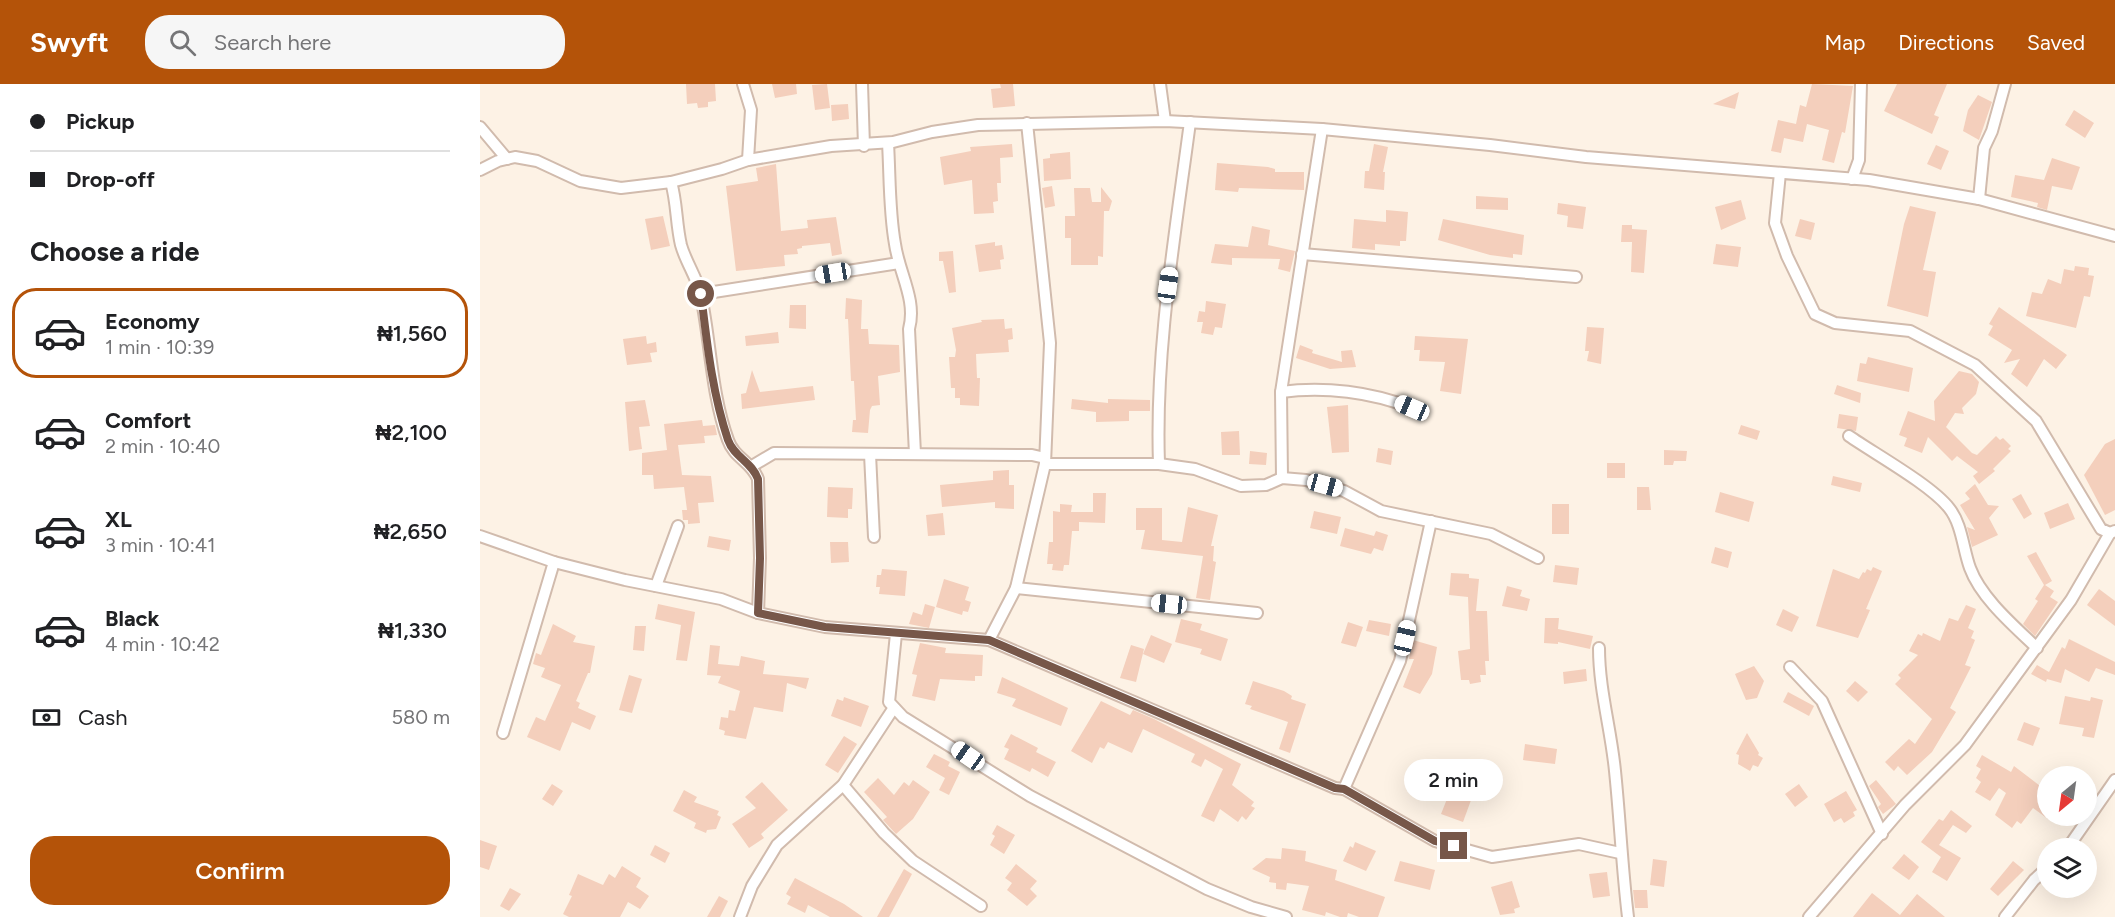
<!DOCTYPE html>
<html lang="en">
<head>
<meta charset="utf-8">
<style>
	body { margin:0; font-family:Figtree,sans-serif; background:#f6f6f6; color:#202124; height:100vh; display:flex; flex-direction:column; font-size:22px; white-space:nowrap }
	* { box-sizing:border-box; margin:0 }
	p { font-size:20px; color:#757577 }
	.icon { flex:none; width:33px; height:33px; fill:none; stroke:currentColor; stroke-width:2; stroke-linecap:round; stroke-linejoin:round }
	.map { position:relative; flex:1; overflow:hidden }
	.drawer { display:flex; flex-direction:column; background:#fff; width:480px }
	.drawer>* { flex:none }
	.guide { display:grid; align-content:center; height:132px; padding:0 30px; background:#fff }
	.needle { width:39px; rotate:209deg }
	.controls { position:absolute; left:1557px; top:682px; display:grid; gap:12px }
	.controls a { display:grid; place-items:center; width:60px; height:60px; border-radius:50%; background:#fff; box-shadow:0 6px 24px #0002; font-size:30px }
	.end { position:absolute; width:27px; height:27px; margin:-14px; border:8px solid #775749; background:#fff; box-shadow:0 0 0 3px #fff }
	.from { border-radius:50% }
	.bubble { position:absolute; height:42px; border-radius:21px; background:#fff; box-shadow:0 6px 24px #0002; font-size:20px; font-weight:600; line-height:42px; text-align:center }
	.car { position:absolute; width:18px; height:36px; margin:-18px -9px; border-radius:8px; box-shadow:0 0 4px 2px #0007; background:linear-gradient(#fff 24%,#345 0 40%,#fff 0 76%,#345 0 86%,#fff 0) }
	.guide b { display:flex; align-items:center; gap:21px; height:57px; font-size:22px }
	.guide b+b { border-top:2px solid #e0e0e0 }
	.guide i { width:15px; height:15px; background:#202124 }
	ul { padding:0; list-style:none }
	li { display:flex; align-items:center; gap:18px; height:90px; margin:0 12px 9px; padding:0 18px; border:3px solid transparent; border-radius:24px }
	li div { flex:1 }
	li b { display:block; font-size:22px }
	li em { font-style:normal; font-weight:600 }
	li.current { border-color:#b45309 }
	li>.icon { width:54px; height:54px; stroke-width:1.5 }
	h2 { padding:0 30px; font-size:27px; line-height:72px }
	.pay { display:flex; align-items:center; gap:15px; height:66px; padding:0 30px; font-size:22px }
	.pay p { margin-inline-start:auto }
	.cta { display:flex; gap:12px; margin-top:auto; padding:12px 30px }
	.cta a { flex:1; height:69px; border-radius:24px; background:#b45309; color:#fff; font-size:24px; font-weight:600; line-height:69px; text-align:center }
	header { display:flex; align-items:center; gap:36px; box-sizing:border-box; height:84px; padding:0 30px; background:#b45309; color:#fff }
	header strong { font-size:28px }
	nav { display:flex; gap:33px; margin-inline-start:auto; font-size:21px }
	.search { width:420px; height:54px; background:#f6f6f6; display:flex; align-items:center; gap:15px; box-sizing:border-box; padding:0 21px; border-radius:24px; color:#757577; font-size:22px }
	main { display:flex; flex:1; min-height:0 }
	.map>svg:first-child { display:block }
	.building { fill:#f4cfbc }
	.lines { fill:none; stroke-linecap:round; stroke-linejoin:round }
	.minor-casing { stroke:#d1bbad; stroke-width:14 }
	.minor { stroke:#fff; stroke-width:10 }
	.route { stroke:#775749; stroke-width:8 }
</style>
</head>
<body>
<header>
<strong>Swyft</strong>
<div class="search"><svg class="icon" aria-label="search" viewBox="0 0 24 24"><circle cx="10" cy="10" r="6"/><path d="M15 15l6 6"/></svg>Search here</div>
<nav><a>Map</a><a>Directions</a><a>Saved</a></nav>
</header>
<main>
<section class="drawer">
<div class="guide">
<b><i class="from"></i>Pickup</b>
<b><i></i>Drop-off</b>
</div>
<h2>Choose a ride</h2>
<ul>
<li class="current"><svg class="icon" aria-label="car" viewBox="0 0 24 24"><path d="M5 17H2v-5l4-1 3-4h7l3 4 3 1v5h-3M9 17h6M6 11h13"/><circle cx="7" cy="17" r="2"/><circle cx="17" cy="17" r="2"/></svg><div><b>Economy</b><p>1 min · 10:39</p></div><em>₦1,560</em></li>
<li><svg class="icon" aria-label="car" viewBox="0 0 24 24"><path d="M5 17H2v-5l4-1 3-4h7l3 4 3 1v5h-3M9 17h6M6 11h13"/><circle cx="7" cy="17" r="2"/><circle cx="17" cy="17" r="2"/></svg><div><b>Comfort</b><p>2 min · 10:40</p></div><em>₦2,100</em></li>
<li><svg class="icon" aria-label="car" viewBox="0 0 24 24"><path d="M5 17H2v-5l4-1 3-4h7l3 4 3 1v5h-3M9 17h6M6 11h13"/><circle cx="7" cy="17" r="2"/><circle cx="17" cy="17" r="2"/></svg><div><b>XL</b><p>3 min · 10:41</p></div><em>₦2,650</em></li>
<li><svg class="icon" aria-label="car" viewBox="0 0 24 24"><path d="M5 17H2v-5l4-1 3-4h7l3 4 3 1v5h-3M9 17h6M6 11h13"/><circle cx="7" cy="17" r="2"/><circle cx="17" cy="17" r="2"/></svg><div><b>Black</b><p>4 min · 10:42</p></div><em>₦1,330</em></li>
</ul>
<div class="pay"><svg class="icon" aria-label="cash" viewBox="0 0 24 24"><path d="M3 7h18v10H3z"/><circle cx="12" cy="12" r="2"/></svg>Cash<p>580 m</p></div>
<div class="cta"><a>Confirm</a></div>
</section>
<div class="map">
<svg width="1635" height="833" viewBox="0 0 1635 833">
	<rect width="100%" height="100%" fill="#fdf2e5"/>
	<g class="building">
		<polygon points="206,0 235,0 236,17 228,18 228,23 218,24 217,19 207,20"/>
		<polygon points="292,0 316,0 317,10 295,14"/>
		<polygon points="347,0 350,24 335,26 332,1"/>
		<polygon points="520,0 533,0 535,22 513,24 511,5 521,4"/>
		<polygon points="1332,0 1373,2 1365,49 1362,48 1354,79 1342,76 1349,46 1327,40 1323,58 1304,54 1301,69 1291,67 1298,36 1316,40 1320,21 1326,23"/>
		<polygon points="1417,0 1467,0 1454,31 1459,33 1452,50 1404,27"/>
		<polygon points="1259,8 1255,25 1233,20"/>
		<polygon points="1498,11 1512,18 1499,56 1483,47 1488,26"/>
		<polygon points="368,20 369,35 352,37 351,21"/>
		<polygon points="1594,26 1614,39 1605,54 1585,41"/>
		<polygon points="532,60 533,73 520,74 521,99 517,99 518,117 513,118 514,129 494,130 492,96 464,101 460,73 491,67 490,63"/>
		<polygon points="894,60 908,63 903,88 905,88 904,106 884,104 885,87 889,87"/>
		<polygon points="1456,61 1469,67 1461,86 1447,80"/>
		<polygon points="590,68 591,95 564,97 563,75 570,74 570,70"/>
		<polygon points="1572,74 1600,83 1592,106 1572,102 1567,126 1557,123 1558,119 1531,113 1535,91 1564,96"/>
		<polygon points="737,79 788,83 795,85 795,88 824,88 824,106 759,104 758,108 735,106"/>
		<polygon points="296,80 301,147 328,144 327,136 356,133 362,170 352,172 350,159 322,162 322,164 317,165 318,170 304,171 305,182 256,187 246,102 278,97 276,84"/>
		<polygon points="572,102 575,122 565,124 562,104"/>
		<polygon points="621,103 632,117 629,127 624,127 623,173 618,172 618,181 591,181 591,154 585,154 585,132 595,132 594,104 610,104 612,118 621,118"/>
		<polygon points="996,112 1028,114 1028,126 996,125"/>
		<polygon points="1261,116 1266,135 1241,146 1235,123"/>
		<polygon points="1078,119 1106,123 1103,145 1087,143 1088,132 1077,130"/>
		<polygon points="1430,122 1456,128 1443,186 1456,188 1448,233 1407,222 1424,140"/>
		<polygon points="906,126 928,128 926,157 920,157 920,162 895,160 895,166 872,164 874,135 906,138"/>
		<polygon points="183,132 190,162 171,166 165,135"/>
		<polygon points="963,135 1044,151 1042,171 1033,170 1033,174 1010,171 958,156"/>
		<polygon points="1320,135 1335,139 1331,156 1315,152"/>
		<polygon points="1142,141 1152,141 1152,145 1167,146 1164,189 1151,188 1152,158 1141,158"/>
		<polygon points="772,142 790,146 788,161 815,167 810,188 798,185 800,175 752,174 752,181 731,179 735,160 768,163"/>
		<polygon points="515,158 515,162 522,161 524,175 520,176 521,185 499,188 495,161"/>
		<polygon points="1236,160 1261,163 1258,183 1233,180"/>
		<polygon points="473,167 476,208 469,209 463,177 459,177 459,168"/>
		<polygon points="1595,182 1609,184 1608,191 1614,192 1610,213 1604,212 1596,244 1546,232 1552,208 1562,210 1568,195 1581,200 1584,185 1594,187"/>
		<polygon points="366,214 382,216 381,245 388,245 389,260 419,261 420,288 398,292 400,321 392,322 390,326 388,349 372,348 373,336 376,336 374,297 371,297 368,235 365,235"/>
		<polygon points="726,217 746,220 742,244 735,243 733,251 721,249 723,238 717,238 719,227 725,228"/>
		<polygon points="310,221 326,221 326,245 309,244"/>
		<polygon points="1519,223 1587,271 1576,285 1564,275 1547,303 1531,290 1540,275 1524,279 1532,266 1508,251 1513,242 1509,240"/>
		<polygon points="524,235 525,245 532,244 533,255 528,256 529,268 496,270 497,294 500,294 499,322 480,321 480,314 475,314 475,304 471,304 469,273 475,273 476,266 472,244 502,238 501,236"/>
		<polygon points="1107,243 1124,244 1121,280 1107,277 1109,267 1105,267"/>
		<polygon points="298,248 299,259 266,262 265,252"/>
		<polygon points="166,252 167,260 176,258 177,268 170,269 172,278 147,281 143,255"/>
		<polygon points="935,252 988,255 981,310 960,307 965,278 939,277 940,266 934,266"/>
		<polygon points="820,261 833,266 832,269 862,278 861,267 872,266 876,283 850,285 816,274"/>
		<polygon points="1388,273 1433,284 1429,308 1377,297 1380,279 1386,280"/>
		<polygon points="272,286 280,308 333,302 335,316 262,325 261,310 266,309"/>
		<polygon points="1479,287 1492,290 1499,298 1496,310 1482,324 1484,330 1475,329 1466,343 1492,369 1497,371 1516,352 1520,356 1523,354 1531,362 1528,365 1531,367 1513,385 1515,387 1499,400 1493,392 1498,388 1477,372 1472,377 1448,353 1442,369 1424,362 1427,354 1419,351 1428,327 1455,337 1454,317"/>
		<polygon points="1357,301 1381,309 1380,319 1354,310"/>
		<polygon points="592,315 628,319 628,315 670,316 670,327 649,327 649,337 616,338 616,328 591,325"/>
		<polygon points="165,316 170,342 159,343 162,365 149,367 145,318"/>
		<polygon points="868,321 869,368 852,369 847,323"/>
		<polygon points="1359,330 1378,333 1376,347 1357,344"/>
		<polygon points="222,336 223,342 235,341 237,351 224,352 225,359 198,361 202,391 231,392 234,418 218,419 220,439 208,440 208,436 203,436 202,426 207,426 204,403 174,405 173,391 162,391 162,369 187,366 184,340"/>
		<polygon points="1261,341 1280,347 1277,356 1258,350"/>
		<polygon points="759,347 760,371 742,371 741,348"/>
		<polygon points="1635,355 1635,426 1625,431 1604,391 1625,360"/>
		<polygon points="898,364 913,367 911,381 896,378"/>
		<polygon points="1184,366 1207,367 1206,377 1194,377 1193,381 1184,381"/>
		<polygon points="770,367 787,369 786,381 769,380"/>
		<rect x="1127" y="379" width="18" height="15"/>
		<polygon points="529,386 529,401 534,401 534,425 515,424 515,418 462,423 460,401 513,396 513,387"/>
		<polygon points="1353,392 1382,399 1380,408 1351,401"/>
		<polygon points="1495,400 1508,421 1519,422 1509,434 1518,451 1492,463 1487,443 1495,446 1480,421 1490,415 1485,409"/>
		<polygon points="348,403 373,404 372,425 368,425 368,434 347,433"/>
		<polygon points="1157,403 1169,403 1171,426 1157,426"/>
		<polygon points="1240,408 1274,418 1269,438 1235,428"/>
		<polygon points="613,409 626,409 625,439 599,438 599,447 592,447 589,481 584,481 583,487 572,486 573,480 567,480 569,458 573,458 573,427 580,428 580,420 592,421 591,428 613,428"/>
		<polygon points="1541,410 1552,430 1544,435 1532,415"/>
		<polygon points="1588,419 1595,435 1570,445 1564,429"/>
		<rect x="1072" y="420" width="17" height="30"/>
		<polygon points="708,423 738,431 731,462 734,462 733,477 736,478 730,516 716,514 723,472 661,465 665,446 656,446 656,424 682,424 682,456 702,458"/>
		<polygon points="834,427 861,433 857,450 830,444"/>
		<polygon points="463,429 465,451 448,452 446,431"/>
		<polygon points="865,444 894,452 896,447 908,451 903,467 894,464 891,470 860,462"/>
		<polygon points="229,452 251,456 249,467 227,463"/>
		<polygon points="350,458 368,458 369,478 351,479"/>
		<polygon points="1235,463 1252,468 1248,484 1231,479"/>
		<polygon points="1556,468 1572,497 1565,501 1574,507 1570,513 1578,518 1555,552 1543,540 1558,517 1555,515 1564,501 1547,472"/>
		<polygon points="1075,481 1099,484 1097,501 1073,498"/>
		<polygon points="1393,483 1402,487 1386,525 1390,526 1378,554 1336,542 1353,485 1379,495 1383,488 1385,489 1387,485 1391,487"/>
		<polygon points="402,485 427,487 425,512 399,510 400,503 396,503 397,491 401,491"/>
		<polygon points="971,489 989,490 989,494 999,495 996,527 1007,527 1009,577 1005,577 1006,591 1000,591 1001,598 990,600 989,596 981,596 978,567 990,565 988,513 969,511"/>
		<polygon points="464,495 489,503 485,516 491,518 488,528 483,527 482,531 456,523"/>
		<polygon points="1027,502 1042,506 1040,512 1050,515 1047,527 1022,522"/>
		<polygon points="1619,505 1635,517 1635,542 1607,521"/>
		<polygon points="178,520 215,528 207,577 196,576 201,541 175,535"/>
		<polygon points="445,520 455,523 449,544 429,540 433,528 442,531"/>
		<polygon points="1486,521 1496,525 1488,544 1494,547 1491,554 1495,556 1485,581 1491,583 1470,624 1476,628 1452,668 1427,691 1418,682 1414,687 1405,678 1429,655 1435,660 1452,635 1415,600 1421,594 1418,591 1438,571 1429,567 1438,550 1442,552 1443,549 1460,557 1469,534 1478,537"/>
		<polygon points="1303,525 1319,533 1312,548 1296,541"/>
		<polygon points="1065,534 1079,534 1078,545 1113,552 1110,565 1078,558 1078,560 1064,559"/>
		<polygon points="701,535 722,540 720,546 748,555 741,577 720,570 722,565 695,558"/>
		<polygon points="889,536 911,540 909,552 886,547"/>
		<polygon points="868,538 883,543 876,563 861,559"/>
		<polygon points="73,540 96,552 93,558 115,562 110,589 108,589 96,617 100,619 98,624 116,632 110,646 92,638 80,667 47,653 56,633 65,637 81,601 61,593 65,584 53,580 56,569 61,571"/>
		<polygon points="155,542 166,542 164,567 153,566"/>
		<polygon points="671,551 692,560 684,579 663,570"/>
		<polygon points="1589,555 1635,578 1635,591 1616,584 1609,598 1585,585 1581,599 1567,595 1566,598 1551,590 1557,581 1569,588 1582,563 1585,565"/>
		<polygon points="933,556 957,563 952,590 940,610 923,603 934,575 929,575"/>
		<polygon points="440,559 466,564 465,569 503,571 502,592 495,592 495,597 460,595 455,617 432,612 437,591 432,590"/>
		<polygon points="230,561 240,562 238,580 259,582 261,572 285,577 283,590 329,594 326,605 307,599 303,628 274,623 266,655 244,651 245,647 239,645 241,633 248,634 249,626 255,627 260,607 238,599 241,592 227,591"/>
		<polygon points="651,561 664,565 656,598 640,594"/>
		<polygon points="1274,582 1284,597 1277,614 1266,616 1255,590"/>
		<polygon points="1106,585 1107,597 1084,600 1083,588"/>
		<polygon points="149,591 162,595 152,629 139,626"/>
		<polygon points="522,593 588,624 581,642 532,622 536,615 517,609"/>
		<polygon points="773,597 804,607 812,612 811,615 826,620 810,669 799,665 808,638 770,625 772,622 765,620"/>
		<polygon points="1375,597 1388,608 1378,618 1366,607"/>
		<polygon points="1308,608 1334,622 1329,632 1303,618"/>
		<polygon points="1585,612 1610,617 1611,613 1623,616 1614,654 1602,652 1604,644 1579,640"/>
		<polygon points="364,613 389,622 381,643 351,632 357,615 363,617"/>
		<polygon points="621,617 650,631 653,626 674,635 761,680 752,701 774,718 771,722 775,724 766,736 762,732 758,738 740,725 734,738 721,732 743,685 725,675 721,683 711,678 715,670 663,645 652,669 628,658 624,665 620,663 612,679 591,667"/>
		<polygon points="1544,638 1560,644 1553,662 1537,656"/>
		<polygon points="1267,649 1279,669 1278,671 1283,674 1278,683 1273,681 1270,687 1258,680 1259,671 1256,670"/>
		<polygon points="531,650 558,664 556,668 576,678 568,693 552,684 550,688 524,675 529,665 524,663"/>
		<polygon points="364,652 377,660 358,689 345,681"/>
		<polygon points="1045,660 1077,665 1075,680 1043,676"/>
		<polygon points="454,670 470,678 468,682 480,688 469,711 459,706 465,694 446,683"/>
		<polygon points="1502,671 1531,688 1534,682 1568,708 1568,735 1553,724 1541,740 1537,737 1532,744 1515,731 1526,709 1519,704 1510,717 1495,708 1501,698 1496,694 1501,685 1496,682"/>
		<polygon points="979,677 999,679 999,693 978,691"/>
		<polygon points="398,694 414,711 424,698 429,702 433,696 450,708 433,735 416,750 403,736 407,733 384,708"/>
		<polygon points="1396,696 1416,720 1403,730 1398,723 1401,720 1389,702"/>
		<polygon points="282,698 308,726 281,750 284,754 269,764 252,740 276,724 265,713"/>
		<polygon points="72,700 83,707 73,722 62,715"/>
		<polygon points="973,700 994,708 983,738 961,730"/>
		<polygon points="1319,700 1328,713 1315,723 1305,710"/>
		<polygon points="204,706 217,713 214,718 239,727 237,731 241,733 236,745 227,746 226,749 214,744 216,739 193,727"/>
		<polygon points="1366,707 1377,726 1373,728 1375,732 1364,739 1361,734 1354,738 1344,720"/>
		<polygon points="1471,726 1492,742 1486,749 1473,741 1459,761 1481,774 1467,797 1452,788 1461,773 1441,758 1459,735 1463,737"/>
		<polygon points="517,741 535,751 524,770 510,761 515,752 512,750"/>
		<polygon points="0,756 17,762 9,786 0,783"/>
		<polygon points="875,758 896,767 886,787 863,777 870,762 873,764"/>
		<polygon points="175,761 190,769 185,779 170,771"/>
		<polygon points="802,764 826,767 825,777 857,786 855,796 905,813 898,833 879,833 868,829 867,833 860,833 846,828 845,832 822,826 829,802 807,799 806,806 796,805 796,799 789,798 790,793 772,785 786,774 801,775"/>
		<polygon points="1424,770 1439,783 1429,796 1412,784"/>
		<polygon points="1173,775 1187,777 1184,803 1170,801"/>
		<polygon points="920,777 955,786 950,806 914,797"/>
		<polygon points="1533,777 1544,786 1518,812 1510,805"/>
		<polygon points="536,780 557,797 550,805 557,812 547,822 527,806 532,799 525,794"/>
		<polygon points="142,782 161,794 156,803 169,812 160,825 148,818 140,833 89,833 83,830 92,812 89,811 98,790 123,801 129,790 135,794"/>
		<polygon points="424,785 432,790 409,833 397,833"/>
		<polygon points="1127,788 1130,812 1113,814 1109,790"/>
		<polygon points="315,794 364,820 383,833 350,833 328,821 325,829 307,820 311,813 306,810"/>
		<polygon points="1032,797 1040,823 1034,825 1035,829 1020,831 1011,803"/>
		<polygon points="30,804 41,810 29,827 20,822"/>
		<polygon points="1153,806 1167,806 1168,824 1155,824"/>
		<polygon points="1392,809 1420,831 1437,810 1465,833 1373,833"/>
		<polygon points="239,812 248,817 240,833 227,833"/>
	</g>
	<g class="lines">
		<defs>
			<g id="minor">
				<polyline points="263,0 271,26 268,76"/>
				<polyline points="382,0 384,62"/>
				<polyline points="680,0 685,37"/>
				<polyline points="0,43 27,75"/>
				<path d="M408,59C410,92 409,127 415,160C419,189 437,216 429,245L435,370"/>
				<polyline points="0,86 18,77 35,73 57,77 100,97 141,104 191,98 242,85 268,76 351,62 413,58 452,48 498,41 685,37 842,45 1010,61 1106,73 1389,96 1499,115 1635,152"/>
				<polyline points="1300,89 1295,139 1307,172 1335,230 1355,239 1430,247 1495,281 1556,337 1621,445 1630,449 1635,447"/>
				<polyline points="1372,95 1379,76 1381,0"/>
				<path d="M191,98C197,118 196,140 201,161C206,179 218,195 221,212C231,260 231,309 248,356C254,374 272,378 278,395L280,474L278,529"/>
				<polyline points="1499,115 1504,64 1512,47 1525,0"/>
				<polyline points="822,170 1096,193"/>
				<polyline points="221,210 419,179"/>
				<path d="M801,308C844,302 892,308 932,324"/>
				<path d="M1369,352C1395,370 1451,401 1469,424C1482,440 1483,465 1490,484C1501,514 1534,542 1557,564"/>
				<polyline points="390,370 394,453"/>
				<polyline points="565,380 679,380 715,385 761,402 786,401 802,394 826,396 864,407 901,427 1011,450 1058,474"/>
				<path d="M679,380C675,265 695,152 710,38"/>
				<polyline points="272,382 294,369 552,371 565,374"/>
				<polyline points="802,394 801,308 842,45"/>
				<polyline points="0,452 74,478 145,496 241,515 278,529 345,543 509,556 536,504 565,380 570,259 547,39"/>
				<polyline points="176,502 198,442"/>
				<polyline points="536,504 777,529"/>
				<polyline points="416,550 409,618 423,633 550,712 727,805 771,823 806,833"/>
				<polyline points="509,556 855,704 864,705 920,577 951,437"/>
				<path d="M1119,564C1119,606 1131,645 1135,687C1140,735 1142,784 1148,833"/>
				<polyline points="1310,583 1342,617 1402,750"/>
				<polyline points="23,649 74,478"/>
				<polyline points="363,701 404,749 433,777 501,822"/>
				<polyline points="864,705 955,757 1012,773 1099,760 1140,769"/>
				<polyline points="1587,765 1635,696"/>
				<polyline points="260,833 272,802 297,761 363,701 413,625"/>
				<polyline points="1329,833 1425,721 1485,661 1591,516 1630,449"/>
				<polyline points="1525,833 1554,796 1568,783"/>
			</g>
		</defs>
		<use href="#minor" class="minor-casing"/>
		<use href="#minor" class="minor"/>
	</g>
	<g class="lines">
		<path class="route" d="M221,210C227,259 232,308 248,356C254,373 272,378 278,395L280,474L278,529L345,543L509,556L855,704L864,705L955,757L974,762"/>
	</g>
</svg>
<div class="controls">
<a><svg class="needle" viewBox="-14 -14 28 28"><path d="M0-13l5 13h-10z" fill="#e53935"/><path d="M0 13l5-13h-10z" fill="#757577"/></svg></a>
<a><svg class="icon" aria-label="layers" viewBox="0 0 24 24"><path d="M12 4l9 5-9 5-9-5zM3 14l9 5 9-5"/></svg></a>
</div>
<i class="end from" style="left:221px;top:210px"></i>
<i class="end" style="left:974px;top:762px"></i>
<div class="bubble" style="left:924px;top:675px;width:99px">2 min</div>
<i class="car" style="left:353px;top:189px;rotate:261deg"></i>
<i class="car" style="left:688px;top:201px;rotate:8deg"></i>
<i class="car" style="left:932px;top:324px;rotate:293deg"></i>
<i class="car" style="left:845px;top:401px;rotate:105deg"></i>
<i class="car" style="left:689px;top:520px;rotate:276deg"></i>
<i class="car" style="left:925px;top:554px;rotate:13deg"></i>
<i class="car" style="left:488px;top:672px;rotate:305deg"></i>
</div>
</main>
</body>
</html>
